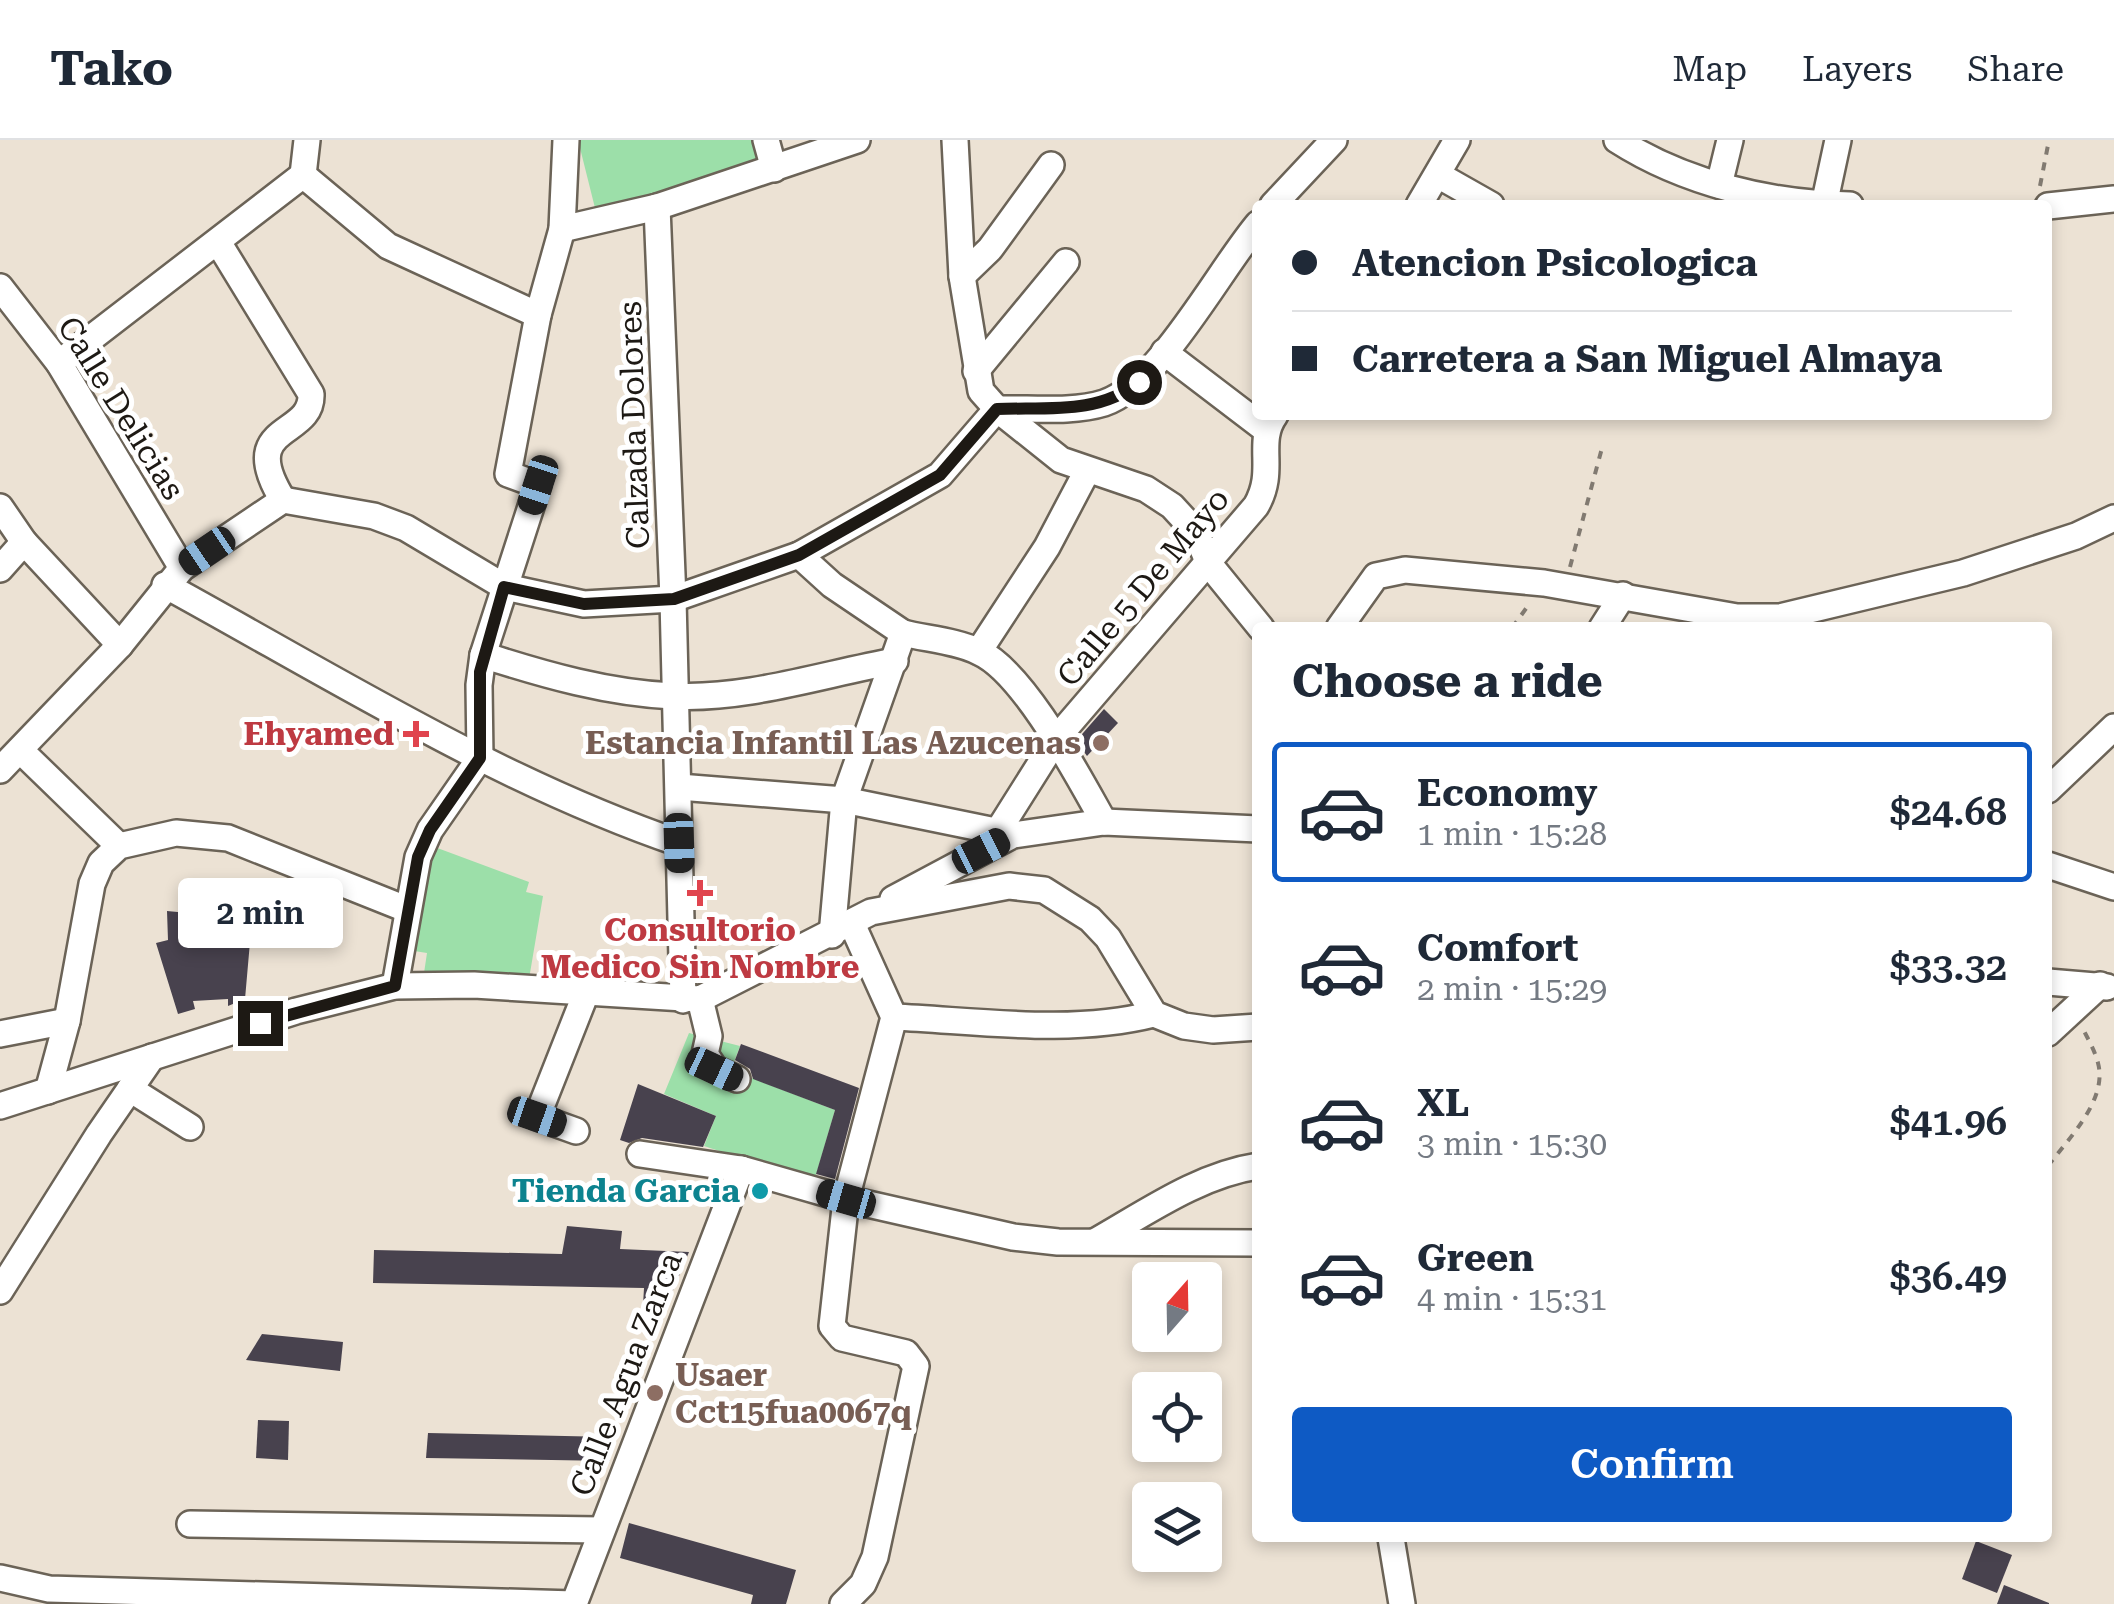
<!DOCTYPE html>
<html lang="en">
<head>
<meta charset="utf-8">
<style>
	body { margin:0; font-family:"Roboto Serif",serif; background:#f2f2f3; color:#1f2937; height:100vh; display:flex; flex-direction:column; font-size:38px; white-space:nowrap }
	* { box-sizing:border-box; margin:0 }
	p { font-size:32px; color:#747a83 }
	.icon { flex:none; width:55px; height:55px; fill:none; stroke:currentColor; stroke-width:2; stroke-linecap:round; stroke-linejoin:round }
	.map { position:relative; flex:1; overflow:hidden }
	.sheet { position:absolute; left:1252px; top:482px; width:800px; height:920px; display:flex; flex-direction:column; background:#fff; border-radius:10px; box-shadow:0 5px 15px #0003 }
	.sheet>* { flex:none }
	.guide { position:absolute; left:1252px; top:60px; width:800px; height:220px; border-radius:10px; box-shadow:0 5px 15px #0003; display:grid; align-content:center; height:220px; padding:0 40px; background:#fff }
	.needle { width:65px; rotate:20deg }
	.tools { position:absolute; left:1132px; top:1122px; display:grid; gap:20px }
	.tools a { display:grid; place-items:center; width:90px; height:90px; border-radius:10px; background:#fff; box-shadow:0 5px 15px #0003; font-size:50px }
	.end { position:absolute; width:45px; height:45px; margin:-22px; border:12px solid #1d1914; background:#fff; box-shadow:0 0 0 5px #fff }
	.from { border-radius:50% }
	.bubble { position:absolute; height:70px; border-radius:10px; background:#fff; box-shadow:0 5px 15px #0003; font-size:32px; font-weight:600; line-height:70px; text-align:center }
	.car { position:absolute; width:30px; height:60px; margin:-30px -15px; border-radius:12px; box-shadow:0 0 8px 2px #0007; background:linear-gradient(#222 24%,#8ab4d8 0 40%,#222 0 76%,#8ab4d8 0 86%,#222 0) }
	.guide b { display:flex; align-items:center; gap:35px; height:95px; font-size:38px }
	.guide b+b { border-top:2px solid #e0e1e3 }
	.guide i { width:25px; height:25px; background:#1f2937 }
	ul { padding:0; list-style:none }
	li { display:flex; align-items:center; gap:30px; height:140px; margin:0 20px 15px; padding:0 20px; border:5px solid transparent; border-radius:10px }
	li div { flex:1 }
	li b { display:block; font-size:38px }
	li em { font-style:normal; font-weight:600 }
	li.on { border-color:#0e5ac4 }
	li>.icon { width:90px; height:90px; stroke-width:1.5 }
	h2 { padding:0 40px; font-size:45px; line-height:120px }
	.cta { display:flex; gap:20px; margin-top:auto; padding:20px 40px }
	.cta a { flex:1; height:115px; border-radius:10px; background:#0e5ac4; color:#fff; font-size:40px; font-weight:600; line-height:115px; text-align:center }
	header { display:flex; align-items:center; gap:60px; box-sizing:border-box; height:140px; padding:0 50px; background:#fff; border-bottom:2px solid #e0e1e3 }
	header strong { font-size:48px }
	nav { display:flex; gap:55px; margin-inline-start:auto; font-size:35px }
	.map>svg:first-child { display:block }
	.green { fill:#9cdfa9 }
	.building { fill:#48424e }
	.lines { fill:none; stroke-linecap:round; stroke-linejoin:round }
	.minor-casing { stroke:#6b6357; stroke-width:30 }
	.path { stroke:#817a71; stroke-width:4; stroke-dasharray:8 8; stroke-linecap:butt }
	.minor { stroke:#fff; stroke-width:25 }
	.route { stroke:#1d1914; stroke-width:12 }
	.health-dot { fill:#e0444e; stroke:#fff; stroke-width:4 }
	.education-dot { fill:#8d6e63; stroke:#fff; stroke-width:4 }
	.culture-dot { fill:#0f9aa8; stroke:#fff; stroke-width:4 }
	.labels { text-anchor:middle; dominant-baseline:central; stroke-width:10; stroke-linejoin:round; paint-order:stroke }
	.street-label { font-size:32px; fill:#1d1914; stroke:#fff }
	.health-label { font-size:32px; font-weight:bold; fill:#be3a42; stroke:#fff; text-anchor:end }
	.education-label { font-size:32px; font-weight:bold; fill:#785e54; stroke:#fff; text-anchor:end }
	.culture-label { font-size:32px; font-weight:bold; fill:#0d838f; stroke:#fff; text-anchor:end }
</style>
</head>
<body>
<header>
<strong>Tako</strong>
<nav><a>Map</a><a>Layers</a><a>Share</a></nav>
</header>
<div class="map">
<svg width="2114" height="1464" viewBox="0 0 2114 1464">
	<rect width="100%" height="100%" fill="#ece2d4"/>
	<g class="green">
		<polygon points="578,0 758,0 764,24 596,72"/>
		<polygon points="432,706 529,742 526,752 543,756 529,839 424,833 427,813 408,810"/>
		<polygon points="689,893 740,906 731,930 835,970 814,1042 704,1006 716,976 664,954"/>
	</g>
	<g class="building">
		<polygon points="1104,569 1118,583 1087,616 1076,601"/>
		<polygon points="167,771 252,779 245,859 228,866 228,859 193,861 195,869 178,874 156,803 168,800"/>
		<polygon points="741,904 859,948 835,1039 816,1034 835,970 753,939 750,929 735,920"/>
		<polygon points="638,944 716,976 703,1007 642,998 629,1003 620,1000"/>
		<polygon points="567,1086 622,1091 620,1109 689,1112 666,1167 643,1165 644,1148 373,1143 374,1110 562,1114"/>
		<polygon points="262,1194 343,1202 340,1231 246,1220"/>
		<polygon points="258,1280 289,1281 288,1320 256,1318"/>
		<polygon points="428,1293 610,1297 610,1321 426,1318"/>
		<polygon points="629,1383 796,1430 786,1464 751,1464 753,1455 620,1418"/>
		<polygon points="1976,1401 2012,1415 1997,1453 1962,1439"/>
		<polygon points="2004,1445 2049,1463 2049,1464 1997,1464"/>
	</g>
	<g class="lines">
		<defs>
			<g id="minor">
				<polyline points="766,0 774,29"/>
				<polyline points="955,0 962,136 981,251 997,269 1061,320 1146,349 1172,366 1196,392 1209,424 1261,488"/>
				<path d="M1617,0C1684,43 1771,64 1850,65"/>
				<polyline points="303,35 388,106 538,175"/>
				<polyline points="303,35 307,0"/>
				<polyline points="1438,35 1491,65"/>
				<polyline points="1719,45 1730,0"/>
				<polyline points="1273,65 1334,0"/>
				<polyline points="1419,65 1457,0"/>
				<polyline points="1824,65 1838,0"/>
				<polyline points="2048,66 2114,59"/>
				<polyline points="657,67 673,459 683,860"/>
				<polyline points="562,89 657,67 857,0"/>
				<path d="M218,102L311,254C313,299 235,282 283,360"/>
				<polyline points="962,136 990,109 1051,25"/>
				<polyline points="0,147 59,223 182,428"/>
				<polyline points="1164,212 1265,289"/>
				<polyline points="59,223 303,35"/>
				<polyline points="976,231 1066,122"/>
				<path d="M997,269C1030,268 1072,273 1104,263C1159,245 1219,130 1258,84"/>
				<polyline points="283,360 374,376 406,388 505,447 584,464 673,459 799,415 940,335 997,269"/>
				<polyline points="0,367 24,402 120,505"/>
				<polyline points="799,415 832,445 903,493 844,660 832,795"/>
				<polyline points="0,429 24,402"/>
				<path d="M165,445C333,537 498,641 679,703"/>
				<polyline points="1339,488 1376,436 1405,430 1544,443 1737,477 1780,477 1963,433 2076,396 2114,378"/>
				<polyline points="1602,488 1623,455"/>
				<path d="M903,493C927,499 957,501 979,512C1024,532 1079,638 1104,682"/>
				<polyline points="979,511 1047,407 1087,331"/>
				<path d="M483,515C545,535 608,553 673,556C746,560 823,534 895,521"/>
				<polyline points="20,610 119,706"/>
				<polyline points="0,630 120,505 182,428 283,360"/>
				<polyline points="679,647 844,660 1010,694"/>
				<polyline points="2048,650 2114,587"/>
				<path d="M998,691L1056,599L1256,366C1277,330 1255,303 1275,275"/>
				<polyline points="2048,725 2114,747"/>
				<polyline points="893,759 1013,695 1104,682 1258,689"/>
				<polyline points="2048,842 2107,847"/>
				<polyline points="395,846 418,717 430,690 480,618 479,545 483,515 538,345 508,334 538,175 562,89 566,0"/>
				<polyline points="700,859 709,896 705,914 715,929 737,939"/>
				<path d="M894,877C980,881 1071,895 1154,874"/>
				<polyline points="2048,893 2100,845"/>
				<polyline points="0,894 67,881"/>
				<polyline points="130,949 190,987"/>
				<polyline points="48,951 67,881 92,744 101,723 119,706 176,693 228,698 406,769"/>
				<polyline points="0,966 296,871 395,846 474,845 700,859 871,772 1009,746 1044,750 1090,779 1108,798 1154,874 1184,886 1213,890 1258,887"/>
				<polyline points="576,991 537,977 586,853"/>
				<polyline points="640,1014 741,1029 846,1059 1013,1097 1058,1102 1258,1103"/>
				<path d="M1096,1101C1147,1072 1199,1035 1258,1026"/>
				<polyline points="0,1151 99,994 152,917"/>
				<polyline points="190,1384 601,1390"/>
				<polyline points="1391,1398 1402,1464"/>
				<polyline points="0,1438 49,1449 574,1464 741,1029"/>
				<polyline points="843,1464 863,1444 875,1417 916,1226 906,1213 842,1198 832,1186 846,1059 894,877 852,784"/>
			</g>
		</defs>
		<use href="#minor" class="minor-casing"/>
		<g class="path">
			<polyline points="2040,46 2049,0"/>
			<polyline points="1570,427 1602,308"/>
			<polyline points="1512,488 1530,463"/>
			<path d="M2048,1026C2068,999 2108,960 2098,923C2095,911 2088,899 2082,887"/>
		</g>
		<use href="#minor" class="minor"/>
	</g>
	<g class="lines">
		<path class="route" d="M260,883L395,846L418,717L430,690L480,618V532L504,447L584,464L674,459L799,415L940,335L997,269C1045,267 1099,275 1139,242"/>
	</g>
	<g class="health-dot">
		<path d="M411 579h10v10h10v10h-10v10h-10v-10h-10v-10h10z"/>
		<path d="M695 738h10v10h10v10h-10v10h-10v-10h-10v-10h10z"/>
	</g>
	<g class="education-dot">
		<circle cx="1101" cy="603" r="10"/>
		<circle cx="655" cy="1253" r="10"/>
	</g>
	<circle class="culture-dot" cx="760" cy="1051" r="10"/>
	<g class="labels">
		<g class="street-label">
			<text transform="translate(121 268) rotate(58)">Calle Delicias</text>
			<text transform="translate(634 285) rotate(-92)">Calzada Dolores</text>
			<text transform="translate(1143 447) rotate(-50)">Calle 5 De Mayo</text>
			<text transform="translate(626 1234) rotate(-69)">Calle Agua Zarca</text>
		</g>
		<g class="health-label">
			<text x="394" y="594">Ehyamed</text>
			<text x="700" y="790" text-anchor="middle">Consultorio<tspan x="700" dy="37">Medico Sin Nombre</tspan></text>
		</g>
		<g class="education-label">
			<text x="1081" y="603">Estancia Infantil Las Azucenas</text>
			<text x="675" y="1235" text-anchor="start">Usaer<tspan x="675" dy="37">Cct15fua0067q</tspan></text>
		</g>
		<g class="culture-label">
			<text x="740" y="1051">Tienda Garcia</text>
		</g>
	</g>
</svg>
<div class="tools">
<a><svg class="needle" viewBox="-14 -14 28 28"><path d="M0-13l5 13h-10z" fill="#e53935"/><path d="M0 13l5-13h-10z" fill="#747a83"/></svg></a>
<a><svg class="icon" aria-label="locate" viewBox="0 0 24 24"><circle cx="12" cy="12" r="6"/><path d="M12 2v4M12 18v4M2 12h4M18 12h4"/></svg></a>
<a><svg class="icon" aria-label="layers" viewBox="0 0 24 24"><path d="M12 4l9 5-9 5-9-5zM3 14l9 5 9-5"/></svg></a>
</div>
<i class="end from" style="left:1139px;top:242px"></i>
<i class="end" style="left:260px;top:883px"></i>
<div class="bubble" style="left:178px;top:738px;width:165px">2 min</div>
<i class="car" style="left:538px;top:345px;rotate:198deg"></i>
<i class="car" style="left:207px;top:411px;rotate:236deg"></i>
<i class="car" style="left:679px;top:703px;rotate:178deg"></i>
<i class="car" style="left:981px;top:711px;rotate:63deg"></i>
<i class="car" style="left:714px;top:929px;rotate:115deg"></i>
<i class="car" style="left:537px;top:977px;rotate:109deg"></i>
<i class="car" style="left:846px;top:1059px;rotate:286deg"></i>
<div class="guide">
<b><i class="from"></i>Atencion Psicologica</b>
<b><i></i>Carretera a San Miguel Almaya</b>
</div>
<section class="sheet">
<h2>Choose a ride</h2>
<ul>
<li class="on"><svg class="icon" aria-label="car" viewBox="0 0 24 24"><path d="M5 17H2v-5l4-1 3-4h7l3 4 3 1v5h-3M9 17h6M6 11h13"/><circle cx="7" cy="17" r="2"/><circle cx="17" cy="17" r="2"/></svg><div><b>Economy</b><p>1 min · 15:28</p></div><em>$24.68</em></li>
<li><svg class="icon" aria-label="car" viewBox="0 0 24 24"><path d="M5 17H2v-5l4-1 3-4h7l3 4 3 1v5h-3M9 17h6M6 11h13"/><circle cx="7" cy="17" r="2"/><circle cx="17" cy="17" r="2"/></svg><div><b>Comfort</b><p>2 min · 15:29</p></div><em>$33.32</em></li>
<li><svg class="icon" aria-label="car" viewBox="0 0 24 24"><path d="M5 17H2v-5l4-1 3-4h7l3 4 3 1v5h-3M9 17h6M6 11h13"/><circle cx="7" cy="17" r="2"/><circle cx="17" cy="17" r="2"/></svg><div><b>XL</b><p>3 min · 15:30</p></div><em>$41.96</em></li>
<li><svg class="icon" aria-label="car" viewBox="0 0 24 24"><path d="M5 17H2v-5l4-1 3-4h7l3 4 3 1v5h-3M9 17h6M6 11h13"/><circle cx="7" cy="17" r="2"/><circle cx="17" cy="17" r="2"/></svg><div><b>Green</b><p>4 min · 15:31</p></div><em>$36.49</em></li>
</ul>
<div class="cta"><a>Confirm</a></div>
</section>
</div>
</body>
</html>
